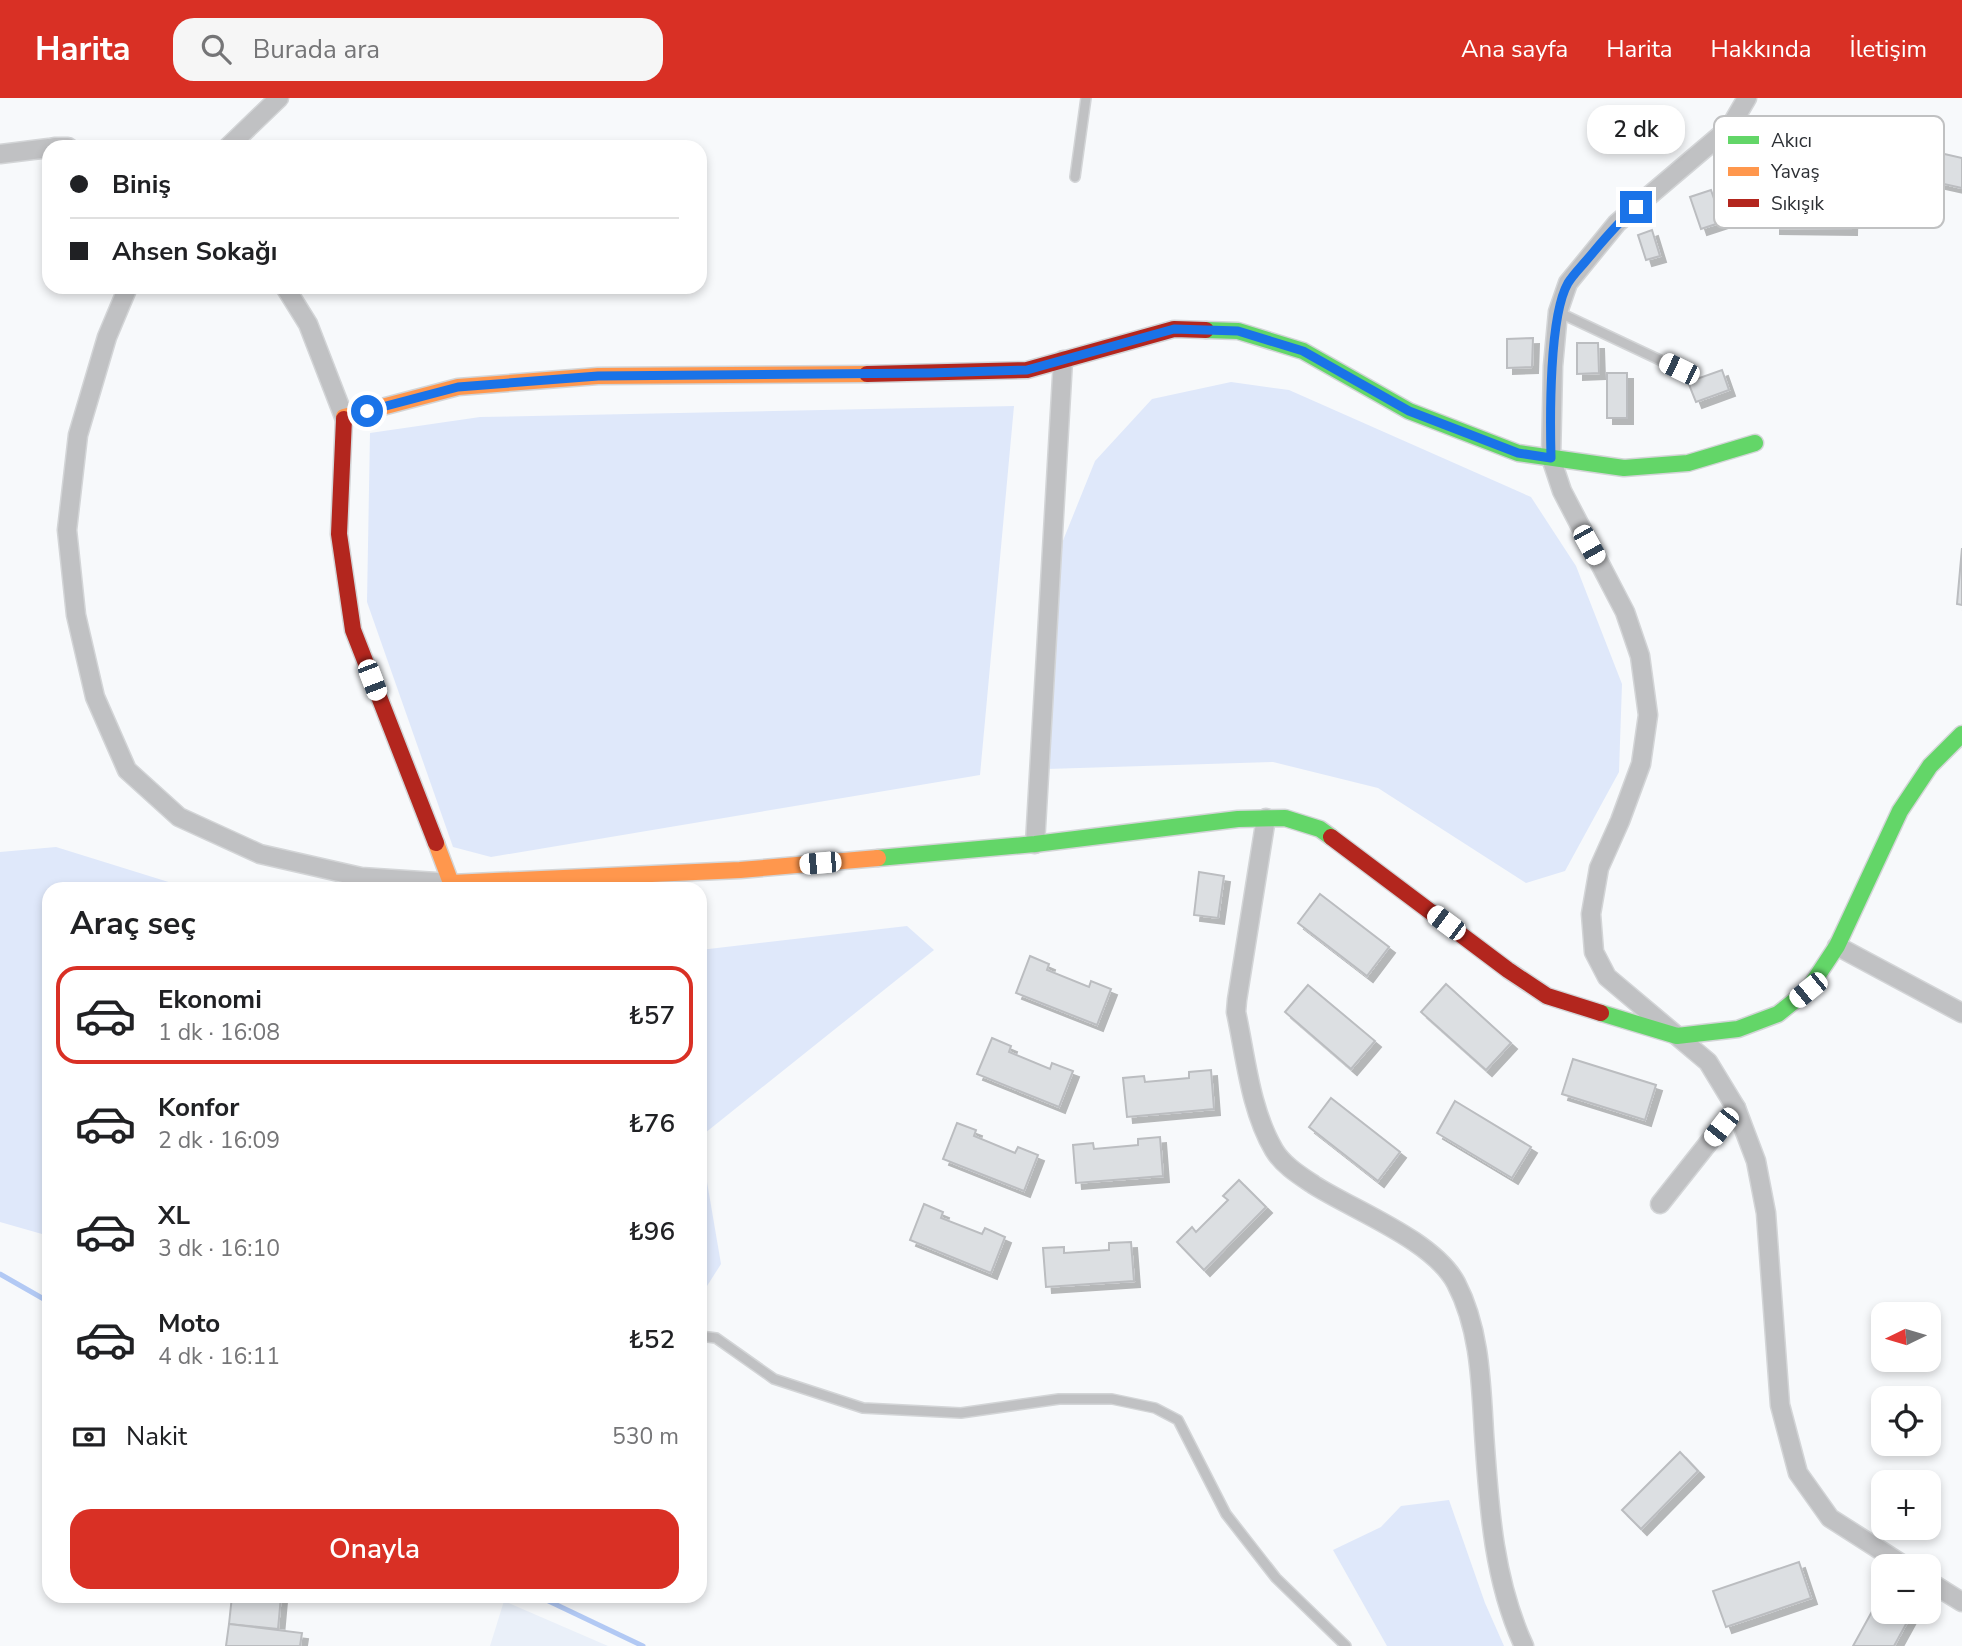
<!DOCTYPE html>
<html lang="tr">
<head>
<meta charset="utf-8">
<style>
	body { margin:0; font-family:"Nunito Sans",sans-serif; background:#f6f6f6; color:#202124; height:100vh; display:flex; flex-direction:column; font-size:26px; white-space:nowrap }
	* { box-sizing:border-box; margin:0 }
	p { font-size:23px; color:#757577 }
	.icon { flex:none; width:38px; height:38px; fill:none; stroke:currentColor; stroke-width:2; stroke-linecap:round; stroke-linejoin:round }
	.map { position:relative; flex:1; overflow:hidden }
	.details { position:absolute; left:42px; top:784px; width:665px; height:721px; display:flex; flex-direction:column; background:#fff; border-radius:21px; box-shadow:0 4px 10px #0003 }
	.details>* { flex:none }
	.top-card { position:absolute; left:42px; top:42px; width:665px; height:154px; border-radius:21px; box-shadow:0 4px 10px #0003; display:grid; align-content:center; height:154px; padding:0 28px; background:#fff }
	.needle { width:46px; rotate:265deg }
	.tools { position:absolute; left:1871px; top:1204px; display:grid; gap:14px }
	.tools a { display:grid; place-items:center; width:70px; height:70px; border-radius:14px; background:#fff; box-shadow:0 4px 10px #0003; font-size:35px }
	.end { position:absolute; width:32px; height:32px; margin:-16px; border:9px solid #1a73e8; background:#fff; box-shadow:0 0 0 4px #fff }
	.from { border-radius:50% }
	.bubble { position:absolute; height:49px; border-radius:21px; background:#fff; box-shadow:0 4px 10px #0003; font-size:23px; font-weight:600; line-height:49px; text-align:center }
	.car { position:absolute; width:21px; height:42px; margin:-21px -10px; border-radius:9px; box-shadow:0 0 5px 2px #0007; background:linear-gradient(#fff 24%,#345 0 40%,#fff 0 76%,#345 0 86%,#fff 0) }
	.top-card b { display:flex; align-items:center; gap:24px; height:66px; font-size:26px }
	.top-card b+b { border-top:2px solid #e0e0e0 }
	.top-card i { width:18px; height:18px; background:#202124 }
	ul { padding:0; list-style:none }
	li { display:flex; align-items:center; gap:21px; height:98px; margin:0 14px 10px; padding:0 14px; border:4px solid transparent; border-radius:21px }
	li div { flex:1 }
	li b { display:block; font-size:26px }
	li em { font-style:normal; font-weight:600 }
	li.selected { border-color:#d93025 }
	li>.icon { width:63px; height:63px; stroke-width:1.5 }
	h2 { padding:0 28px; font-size:32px; line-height:84px }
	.pay { display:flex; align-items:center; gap:18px; height:77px; padding:0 28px; font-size:26px }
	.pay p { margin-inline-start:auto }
	.button { display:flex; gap:14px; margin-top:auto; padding:14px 28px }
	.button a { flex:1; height:80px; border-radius:21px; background:#d93025; color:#fff; font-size:28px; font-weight:600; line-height:80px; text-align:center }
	header { display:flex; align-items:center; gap:42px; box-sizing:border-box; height:98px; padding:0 35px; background:#d93025; color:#fff }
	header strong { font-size:33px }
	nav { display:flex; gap:38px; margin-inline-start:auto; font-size:24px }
	.search { width:490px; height:63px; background:#f6f6f6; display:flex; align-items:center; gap:18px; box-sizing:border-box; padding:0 24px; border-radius:21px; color:#757577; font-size:26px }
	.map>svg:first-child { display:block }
	.built { fill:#eaf0f9 }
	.green { fill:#dfe8fa }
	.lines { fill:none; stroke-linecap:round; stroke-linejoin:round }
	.stream { stroke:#b2c9f4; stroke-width:5 }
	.building { fill:#dcdfe2; stroke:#bbbdc0; stroke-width:2; filter:url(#shadow) }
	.lane-casing { stroke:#d3d5d7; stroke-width:12 }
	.street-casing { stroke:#d3d5d7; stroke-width:21 }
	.fast-casing { stroke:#d3d5d7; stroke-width:19 }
	.slow-casing { stroke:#d3d5d7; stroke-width:19 }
	.jam-casing { stroke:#d3d5d7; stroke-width:19 }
	.lane { stroke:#c0c1c3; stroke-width:9 }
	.street { stroke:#c0c1c3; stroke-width:18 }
	.fast { stroke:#63d668; stroke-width:16 }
	.slow { stroke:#ff974d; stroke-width:16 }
	.jam { stroke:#b3261e; stroke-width:16 }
	.route { stroke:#1a73e8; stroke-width:9 }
	.key { fill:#fff; stroke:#c0c1c2; stroke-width:2 }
	.key-label { font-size:19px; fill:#2d3035 }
</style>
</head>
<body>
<header>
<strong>Harita</strong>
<div class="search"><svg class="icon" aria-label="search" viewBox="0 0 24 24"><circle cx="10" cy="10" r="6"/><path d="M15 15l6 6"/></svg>Burada ara</div>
<nav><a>Ana sayfa</a><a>Harita</a><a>Hakkında</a><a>İletişim</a></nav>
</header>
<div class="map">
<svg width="1962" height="1548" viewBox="0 0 1962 1548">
	<defs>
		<filter id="shadow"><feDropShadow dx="6" dy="6" stdDeviation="0" flood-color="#0004"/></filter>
	</defs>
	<rect width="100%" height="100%" fill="#f7f9fb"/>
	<polygon class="built" points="504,1503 608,1548 490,1548"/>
	<g class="green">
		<polygon points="1231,284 1289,292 1531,399 1576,468 1622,586 1619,674 1565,773 1526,785 1378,690 1273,664 1047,671 1058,455 1095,363 1152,301"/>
		<polygon points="1014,308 980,677 491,759 453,749 367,504 370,335 480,319"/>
		<polygon points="56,749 191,791 49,791 49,1138 0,1124 0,754"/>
		<polygon points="907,828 934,852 700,1039 700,852"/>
		<polygon points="700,1043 721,1166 700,1199"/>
		<polygon points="1449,1402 1485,1505 1504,1548 1387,1548 1333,1452 1381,1429 1401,1408"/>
	</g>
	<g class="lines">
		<g class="stream">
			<polyline points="0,1176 49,1204"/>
			<polyline points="538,1498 643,1548"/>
		</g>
	</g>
	<g class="building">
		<polygon points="1914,49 1962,60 1962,90 1908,78"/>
		<polygon points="1711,92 1722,124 1701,131 1690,99"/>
		<polygon points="1774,95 1852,96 1851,131 1774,130"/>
		<polygon points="1652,132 1660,158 1646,162 1638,137"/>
		<polygon points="1533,240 1532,269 1507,270 1507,241"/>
		<polygon points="1577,245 1598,245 1599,275 1577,276"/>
		<polygon points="1722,272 1729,292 1696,304 1688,284"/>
		<rect x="1607" y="275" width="20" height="45"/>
		<polygon points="1962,450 1962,507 1957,506"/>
		<polygon points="1199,774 1224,778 1218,820 1194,817"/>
		<polygon points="1320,796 1389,849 1367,878 1298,825"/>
		<polygon points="1030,858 1049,866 1047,872 1089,889 1091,883 1111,891 1097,927 1016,895"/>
		<polygon points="1446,886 1511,945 1486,972 1421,914"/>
		<polygon points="1308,887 1375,943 1351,971 1285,914"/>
		<polygon points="992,940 1011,948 1009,954 1050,971 1052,965 1073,973 1059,1009 977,976"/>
		<polygon points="1573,961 1656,987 1645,1022 1562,996"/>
		<polygon points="1211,972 1214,1011 1127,1019 1123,980 1144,978 1145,984 1189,980 1189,974"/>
		<polygon points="1331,1000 1400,1054 1378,1083 1309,1029"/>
		<polygon points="1455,1003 1531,1049 1512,1080 1437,1035"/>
		<polygon points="957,1025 976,1032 974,1038 1015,1055 1018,1049 1038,1057 1024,1093 943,1061"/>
		<polygon points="1160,1039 1163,1078 1076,1085 1073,1047 1093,1045 1094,1051 1138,1047 1138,1041"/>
		<polygon points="1239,1082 1266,1109 1204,1172 1177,1144 1192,1129 1196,1134 1228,1102 1223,1098"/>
		<polygon points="924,1106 943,1114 941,1120 982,1136 985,1130 1005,1139 991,1175 910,1142"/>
		<polygon points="1131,1144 1134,1183 1046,1189 1043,1150 1064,1149 1064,1155 1109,1152 1109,1145"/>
		<polygon points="1680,1354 1698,1373 1641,1431 1622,1412"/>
		<polygon points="1799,1464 1811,1500 1726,1529 1713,1493"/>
		<polygon points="232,1498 281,1498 278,1531 229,1526"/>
		<polygon points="1880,1499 1883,1501 1883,1514 1906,1514 1911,1517 1894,1548 1853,1548"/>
		<polygon points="229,1526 302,1535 300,1548 226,1548"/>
	</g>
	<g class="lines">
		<defs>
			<g id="lane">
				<polyline points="1735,65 1931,93"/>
				<polyline points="1075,79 1086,0"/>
				<polyline points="1558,214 1679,271"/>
				<polyline points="700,1238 716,1240 774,1281 863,1310 961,1315 1059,1301 1112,1301 1155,1310 1178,1322 1226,1416 1276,1480 1346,1548"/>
			</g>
			<g id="street">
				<polyline points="1747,0 1730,29 1617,125 1568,185 1558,214 1553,268 1551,360 1562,393 1625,514 1640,558 1648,617 1641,666 1620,723 1599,770 1591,816 1594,854 1607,879 1708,964 1736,1010 1756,1063 1766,1115 1780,1307 1798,1375 1830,1420 1905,1468"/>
				<polyline points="54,49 68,49"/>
				<polyline points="228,49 279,0"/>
				<polyline points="0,56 49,50"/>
				<polyline points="128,189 107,239 78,337 67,432 76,517 95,599 127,672 179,719 260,756 361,779 451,785"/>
				<polyline points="285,189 308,226 344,319"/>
				<path d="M1266,720L1237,902L1236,914C1246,960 1250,1011 1274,1052C1283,1067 1299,1077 1314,1087C1355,1113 1433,1142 1456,1185C1480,1231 1481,1284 1484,1335C1489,1408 1493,1481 1524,1548"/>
				<polyline points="1035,746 1063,262"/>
				<polyline points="1837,848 1962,915"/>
				<polyline points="1660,1106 1736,1010"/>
				<polyline points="1928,1483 1962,1504"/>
			</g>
			<g id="fast">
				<polyline points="1206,232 1238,233 1303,253 1409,313 1518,355 1624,370 1688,365 1755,345"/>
				<polyline points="878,760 1035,746 1238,721 1285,720 1320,731 1331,739"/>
				<polyline points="1601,915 1677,938 1738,931 1778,916 1808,892 1837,848 1900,713 1930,668 1962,636"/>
			</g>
			<g id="slow">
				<polyline points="344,321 344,319 458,289 598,278 867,276"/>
				<polyline points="436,745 451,785 740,772 878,760"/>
			</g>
			<g id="jam">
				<polyline points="867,276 1027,272 1174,231 1206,232"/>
				<polyline points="344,321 339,436 353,532 436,745"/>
				<polyline points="1331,739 1508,872 1547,898 1601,915"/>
			</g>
		</defs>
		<use href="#lane" class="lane-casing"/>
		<use href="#street" class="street-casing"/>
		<use href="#fast" class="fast-casing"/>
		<use href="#slow" class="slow-casing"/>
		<use href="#jam" class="jam-casing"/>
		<use href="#lane" class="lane"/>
		<use href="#street" class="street"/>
		<use href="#fast" class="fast"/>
		<use href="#slow" class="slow"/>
		<use href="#jam" class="jam"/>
	</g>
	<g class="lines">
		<path class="route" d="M367,313L458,289L598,278L929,275L1027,272L1174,231L1238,233L1303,253L1409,313L1518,355L1551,360C1550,320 1549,218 1568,185C1573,177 1580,170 1585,164C1602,144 1617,125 1636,109"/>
	</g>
	<rect x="1714" y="18" width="230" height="112" rx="10" class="key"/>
	<rect x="1728" y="38" width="31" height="8" fill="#63d668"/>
	<rect x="1728" y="69" width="31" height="9" fill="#ff974d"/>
	<rect x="1728" y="101" width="31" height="8" fill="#b3261e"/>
	<g class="key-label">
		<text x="1771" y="49">Akıcı</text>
		<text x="1771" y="80">Yavaş</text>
		<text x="1771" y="112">Sıkışık</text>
	</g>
</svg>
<div class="tools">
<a><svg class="needle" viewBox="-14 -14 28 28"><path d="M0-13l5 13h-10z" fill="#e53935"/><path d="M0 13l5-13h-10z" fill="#757577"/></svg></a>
<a><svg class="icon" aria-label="locate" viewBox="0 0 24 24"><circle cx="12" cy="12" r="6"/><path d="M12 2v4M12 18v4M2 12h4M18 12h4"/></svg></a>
<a>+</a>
<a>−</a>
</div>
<i class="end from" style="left:367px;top:313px"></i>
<i class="end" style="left:1636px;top:109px"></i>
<div class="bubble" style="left:1587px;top:7px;width:98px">2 dk</div>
<i class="car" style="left:1679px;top:271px;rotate:296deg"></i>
<i class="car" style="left:1589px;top:447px;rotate:151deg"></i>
<i class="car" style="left:372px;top:582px;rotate:159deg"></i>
<i class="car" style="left:820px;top:765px;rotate:265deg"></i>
<i class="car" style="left:1446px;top:825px;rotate:307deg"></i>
<i class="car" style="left:1808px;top:892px;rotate:231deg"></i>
<i class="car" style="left:1721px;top:1029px;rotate:218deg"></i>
<div class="top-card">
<b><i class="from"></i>Biniş</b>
<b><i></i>Ahsen Sokağı</b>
</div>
<section class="details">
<h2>Araç seç</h2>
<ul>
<li class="selected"><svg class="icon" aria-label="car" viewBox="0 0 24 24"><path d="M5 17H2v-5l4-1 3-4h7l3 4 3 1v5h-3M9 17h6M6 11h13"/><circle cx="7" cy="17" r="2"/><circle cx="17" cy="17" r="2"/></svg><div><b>Ekonomi</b><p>1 dk · 16:08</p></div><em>₺57</em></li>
<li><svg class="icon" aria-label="car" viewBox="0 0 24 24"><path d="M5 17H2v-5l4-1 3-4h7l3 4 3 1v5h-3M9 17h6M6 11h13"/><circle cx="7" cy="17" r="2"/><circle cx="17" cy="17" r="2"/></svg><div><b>Konfor</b><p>2 dk · 16:09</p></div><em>₺76</em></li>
<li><svg class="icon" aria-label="car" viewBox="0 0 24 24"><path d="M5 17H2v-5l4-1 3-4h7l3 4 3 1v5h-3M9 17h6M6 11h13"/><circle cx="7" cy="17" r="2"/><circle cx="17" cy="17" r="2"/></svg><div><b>XL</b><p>3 dk · 16:10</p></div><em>₺96</em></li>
<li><svg class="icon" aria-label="car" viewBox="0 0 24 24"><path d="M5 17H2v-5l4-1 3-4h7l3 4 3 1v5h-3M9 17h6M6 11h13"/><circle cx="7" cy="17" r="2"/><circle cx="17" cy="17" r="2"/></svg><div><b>Moto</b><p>4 dk · 16:11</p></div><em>₺52</em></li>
</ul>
<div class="pay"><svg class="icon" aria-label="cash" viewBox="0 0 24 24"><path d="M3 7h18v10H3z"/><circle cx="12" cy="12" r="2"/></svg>Nakit<p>530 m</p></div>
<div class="button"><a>Onayla</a></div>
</section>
</div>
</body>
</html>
